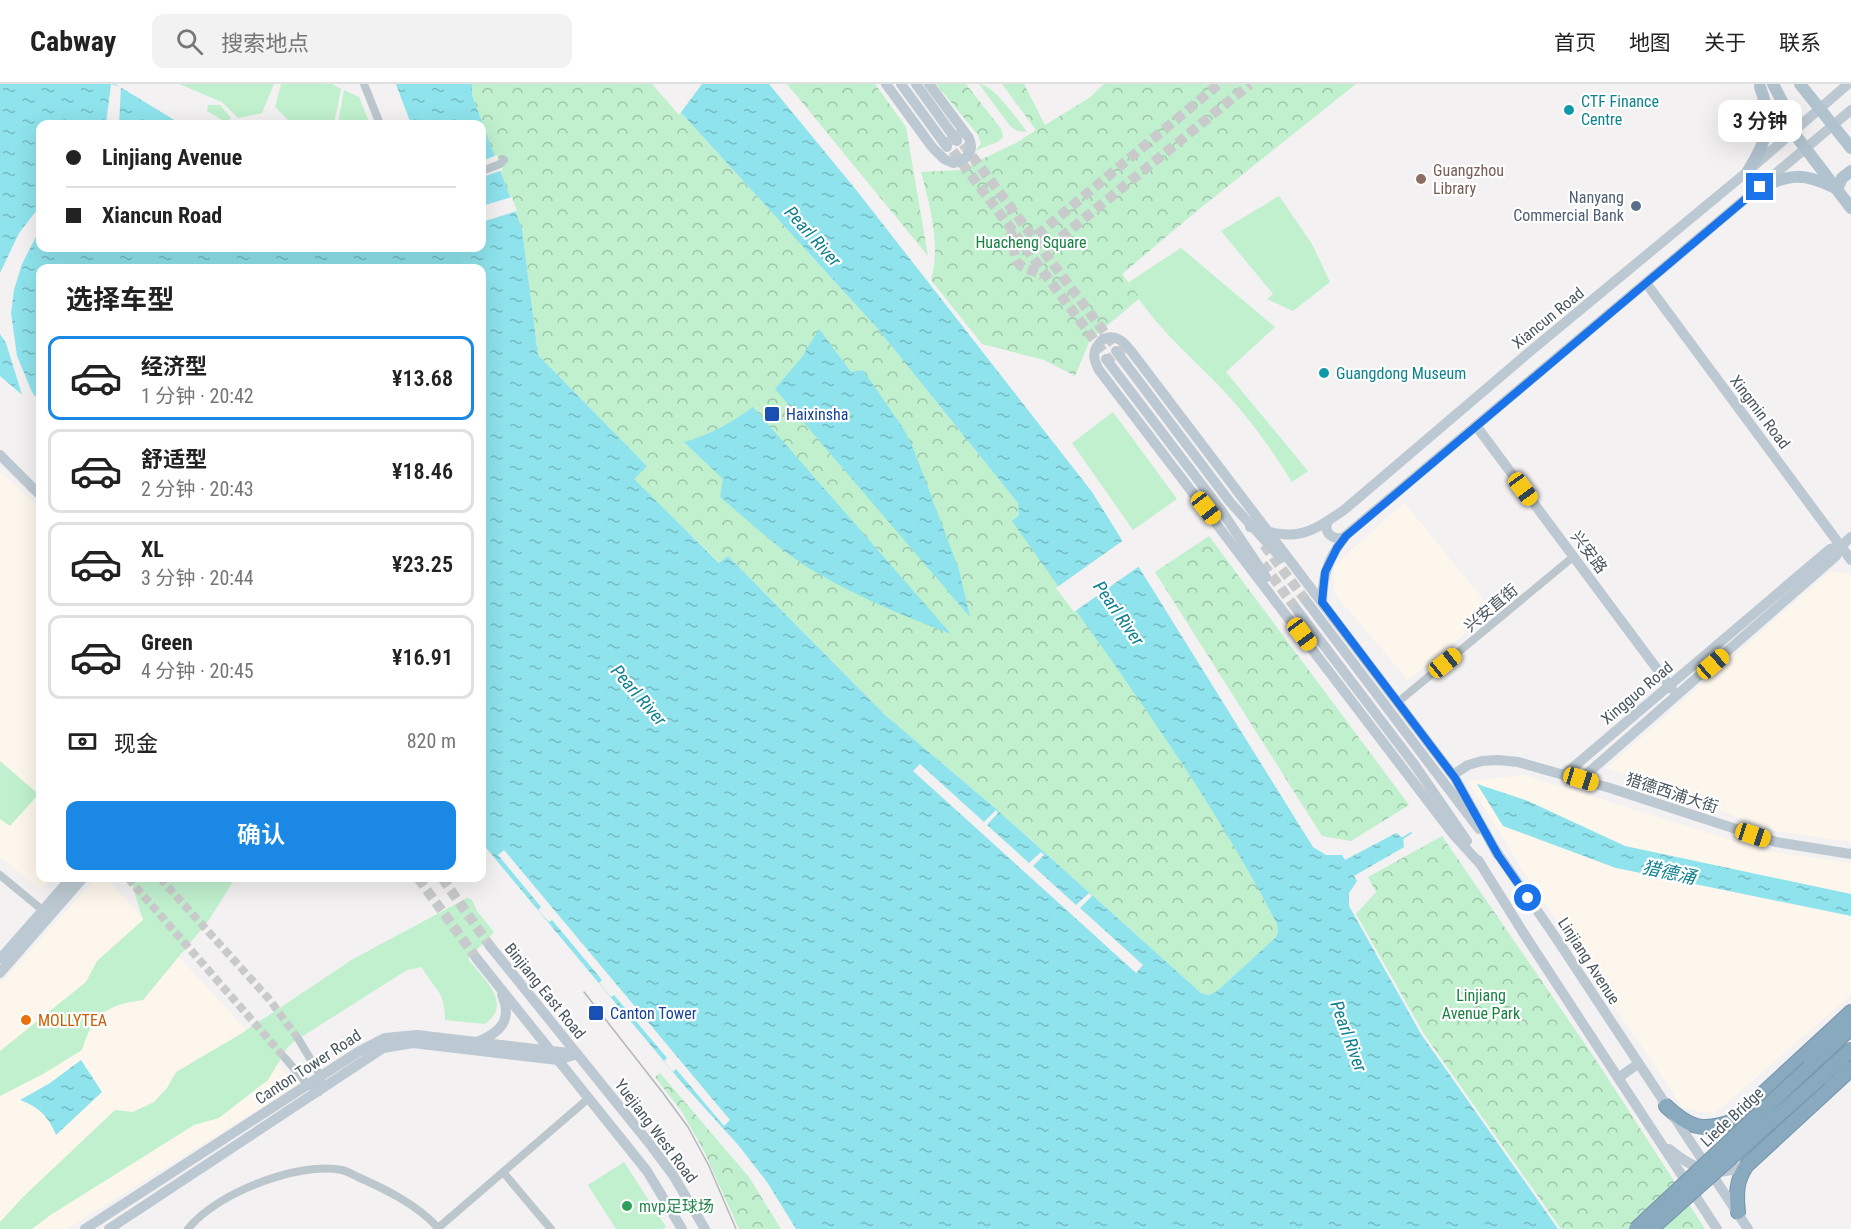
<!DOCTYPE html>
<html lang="zh">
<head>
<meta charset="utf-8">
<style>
	body { margin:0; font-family:"Roboto Condensed","Noto Sans SC",sans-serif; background:#f2f2f2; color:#222; height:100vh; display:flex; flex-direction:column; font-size:22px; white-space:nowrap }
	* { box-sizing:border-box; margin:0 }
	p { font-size:20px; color:#767676 }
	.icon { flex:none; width:33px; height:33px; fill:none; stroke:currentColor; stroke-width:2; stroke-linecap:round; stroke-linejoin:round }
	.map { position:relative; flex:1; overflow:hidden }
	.details { position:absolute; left:36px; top:180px; width:450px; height:618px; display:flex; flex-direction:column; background:#fff; border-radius:12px; box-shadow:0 6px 24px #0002 }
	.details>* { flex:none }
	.top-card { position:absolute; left:36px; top:36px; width:450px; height:132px; border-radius:12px; box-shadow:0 6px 24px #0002; display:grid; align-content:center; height:132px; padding:0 30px; background:#fff }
	.end { position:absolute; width:27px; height:27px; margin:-14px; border:8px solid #1a73e8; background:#fff; box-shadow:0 0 0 3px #fff }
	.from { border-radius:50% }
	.bubble { position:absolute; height:42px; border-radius:12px; background:#fff; box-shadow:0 6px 24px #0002; font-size:20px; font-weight:600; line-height:42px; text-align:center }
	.car { position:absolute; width:18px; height:36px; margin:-18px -9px; border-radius:8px; box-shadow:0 0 4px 2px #0007; background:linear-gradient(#f5c518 24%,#345 0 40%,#f5c518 0 76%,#345 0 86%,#f5c518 0) }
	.top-card b { display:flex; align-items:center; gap:21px; height:57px; font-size:22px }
	.top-card b+b { border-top:2px solid #e0e0e0 }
	.top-card i { width:15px; height:15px; background:#222 }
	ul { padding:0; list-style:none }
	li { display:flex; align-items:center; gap:18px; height:84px; margin:0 12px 9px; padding:0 18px; border:3px solid #e0e0e0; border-radius:12px }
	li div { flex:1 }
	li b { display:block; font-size:22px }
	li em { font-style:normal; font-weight:600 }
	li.on { border-color:#1a88e4 }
	li>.icon { width:54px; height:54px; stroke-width:1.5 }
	h2 { padding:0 30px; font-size:27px; line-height:72px }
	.pay { display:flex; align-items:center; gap:15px; height:66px; padding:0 30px; font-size:22px }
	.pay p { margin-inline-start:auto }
	.button { display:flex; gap:12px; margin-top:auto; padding:12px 30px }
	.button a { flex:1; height:69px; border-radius:12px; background:#1a88e4; color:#fff; font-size:24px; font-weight:600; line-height:69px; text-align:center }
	header { display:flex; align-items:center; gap:36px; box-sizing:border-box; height:84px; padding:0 30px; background:#fff; border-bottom:2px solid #e0e0e0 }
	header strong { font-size:28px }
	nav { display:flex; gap:33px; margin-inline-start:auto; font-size:21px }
	.search { width:420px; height:54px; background:#f2f2f2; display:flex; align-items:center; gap:15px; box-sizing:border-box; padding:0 21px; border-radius:12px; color:#767676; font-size:22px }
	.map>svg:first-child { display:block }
	.commercial { fill:#fcf6ec }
	.grass { fill:#c0f0ce }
	.forest { fill:url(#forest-crowns) }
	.water { fill:url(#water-ripples) }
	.pier { fill:#f3f1f1 }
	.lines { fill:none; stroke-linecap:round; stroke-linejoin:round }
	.stream { stroke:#8ee3ec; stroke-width:2 }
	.street-tunnel { stroke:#c8cacc; stroke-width:8; stroke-dasharray:8 4; stroke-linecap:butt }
	.secondary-tunnel { stroke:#c8cacc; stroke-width:10; stroke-dasharray:10 5; stroke-linecap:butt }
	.highway-casing { stroke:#7494ab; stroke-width:16 }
	.street { stroke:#bcc7cd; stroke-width:8 }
	.secondary { stroke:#bdc9d2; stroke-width:10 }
	.primary { stroke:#b1c3cf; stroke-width:12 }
	.highway { stroke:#89a9bf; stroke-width:14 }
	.tram { stroke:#b3b7bb; stroke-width:1.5 }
	.highway-bridge-casing { stroke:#7494ab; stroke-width:16; stroke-linecap:butt }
	.highway-bridge { stroke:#89a9bf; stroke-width:14 }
	.route { stroke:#1a73e8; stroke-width:8 }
	.culture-dot { fill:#0f9aa8; stroke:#fff; stroke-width:2 }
	.education-dot { fill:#8d6e63; stroke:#fff; stroke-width:2 }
	.service-dot { fill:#5c6f8a; stroke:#fff; stroke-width:2 }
	.transit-dot { fill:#1a4fb4; stroke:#fff; stroke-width:2 }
	.food-dot { fill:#e8710a; stroke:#fff; stroke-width:2 }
	.leisure-dot { fill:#2e9e5b; stroke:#fff; stroke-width:2 }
	.labels { text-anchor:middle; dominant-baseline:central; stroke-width:4.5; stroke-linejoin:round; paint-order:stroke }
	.culture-label { font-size:16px; fill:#0d838f; stroke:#fff; text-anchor:start }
	.education-label { font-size:16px; fill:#785e54; stroke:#fff; text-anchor:start }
	.service-label { font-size:16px; fill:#4e5e75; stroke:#fff; text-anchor:end }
	.park-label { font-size:16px; fill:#188141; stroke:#fff }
	.street-label { font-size:16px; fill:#48565e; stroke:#fff }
	.transit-label { font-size:16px; fill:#164399; stroke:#fff; text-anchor:start }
	.food-label { font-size:16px; fill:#c56008; stroke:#fff; text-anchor:start }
	.leisure-label { font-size:16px; fill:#27864d; stroke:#fff; text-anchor:start }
	.water-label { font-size:18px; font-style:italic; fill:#0e808e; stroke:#fff }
</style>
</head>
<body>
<header>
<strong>Cabway</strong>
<div class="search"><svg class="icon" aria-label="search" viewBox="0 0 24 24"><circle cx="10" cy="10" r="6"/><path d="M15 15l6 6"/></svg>搜索地点</div>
<nav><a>首页</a><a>地图</a><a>关于</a><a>联系</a></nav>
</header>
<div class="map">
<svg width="1851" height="1145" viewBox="0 0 1851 1145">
	<defs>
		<pattern id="forest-crowns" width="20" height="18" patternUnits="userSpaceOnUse" patternTransform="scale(1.5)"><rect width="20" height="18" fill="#c0f0ce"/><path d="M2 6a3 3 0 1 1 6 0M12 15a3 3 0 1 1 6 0" fill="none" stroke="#9ec5aa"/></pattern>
		<pattern id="water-ripples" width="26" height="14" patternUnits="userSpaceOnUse" patternTransform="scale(1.5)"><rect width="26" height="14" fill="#8ee3ec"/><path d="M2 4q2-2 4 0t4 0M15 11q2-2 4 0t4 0" fill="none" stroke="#76bbc2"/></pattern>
	</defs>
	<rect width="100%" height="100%" fill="#f3f1f1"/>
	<g class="commercial">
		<polygon points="0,387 40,424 40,794 52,794 40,806 0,773"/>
		<polygon points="1404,418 1493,527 1408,596 1334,509 1334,482"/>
		<polygon points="1829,488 1848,489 1851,492 1851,758 1775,747 1607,684"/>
		<polygon points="1524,691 1766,767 1851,779 1851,911 1714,1030 1683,1024 1520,782 1468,697"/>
		<polygon points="96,794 106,794 297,1001 67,1145 0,1145 0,900"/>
	</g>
	<g class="grass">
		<polygon points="179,0 274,0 262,29 238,34 222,18"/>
		<polygon points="281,0 332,0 341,5 334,40 292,40 275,23"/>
		<path d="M979,0C993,0 1018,36 1027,48L1017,47L1010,42Z"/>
		<polygon points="344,6 359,13 370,40 338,40"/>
		<polygon points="208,21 220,21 231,34 227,39 207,27"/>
		<polygon points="1279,112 1312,160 1330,198 1293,227 1267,215 1273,210 1221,147"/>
		<path d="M1181,164L1275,243L1226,288L1308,387L1292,398C1274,369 1255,342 1232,316C1198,277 1153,244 1129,198Z"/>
		<polygon points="1113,328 1177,415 1133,446 1072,359"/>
		<polygon points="0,677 37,709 36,713 10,742 0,735"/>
		<path d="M130,794H235L209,836L143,916C106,921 93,930 82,966L43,990L0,1012V967L86,898L97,877L143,836Z"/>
		<path d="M467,814L472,816L477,827L494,848L468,875C483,895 514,919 485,940L445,936C445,905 434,906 422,883L407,886L295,957L287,964L268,996L219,1034L194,1041L49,1132L32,1145H0V1138L24,1112L115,1026L133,1028L154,1018L167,1004L176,988L239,951L353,875Z"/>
		<polygon points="624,1078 666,1143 662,1145 616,1145 588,1101"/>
	</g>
	<g class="forest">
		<path d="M472,0H655L877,244L1018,419L1019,431L1013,436C1105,567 1204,697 1277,840L1278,848L1275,854L1217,907L1209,911L1201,909L995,724L885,631L728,472L720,479L633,395L646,381L538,271L522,145L472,11Z"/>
		<polygon points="787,0 875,0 906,43 928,172"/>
		<polygon points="936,0 966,0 1001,45 1003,53 999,57 975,67 981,60 978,51"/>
		<path d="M1002,0H1024L1045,41L1089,14L1104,0H1356L1198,126L1122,190L1140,214L1090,256L1075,292L1044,276L982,260L931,196C941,161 930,122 921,88L959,86L1018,58L1036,46Z"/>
		<polygon points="1209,452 1409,721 1351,757 1322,752 1155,488"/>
		<polygon points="1442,752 1596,976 1705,1145 1561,1145 1424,950 1356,830 1376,808 1368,793"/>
		<polygon points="660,989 749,1093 781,1145 739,1145 703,1065 682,1028 655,993"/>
	</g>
	<g class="water">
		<path d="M0,0H115L181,40H40V164H482V40H411L396,0H472V11L522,145L538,271L647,382L634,395L719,479L728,472L885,631L995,724L1201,909L1209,911L1217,907L1275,854L1278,848L1277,840C1203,697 1105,568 1012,437L1019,431L1018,419L877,244L655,0H769L857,107L1092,408L1313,763L1326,771H1342L1345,776L1396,749L1403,754L1404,763L1354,792L1357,797L1349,809V822L1421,950L1558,1145H796L767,1098L739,1062L683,1000L482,759V184H40V326L0,292Z"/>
		<polygon points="819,245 851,288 863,286 903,344 912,361 959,486 970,533 775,305 802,273"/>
		<path d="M753,323L951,550C904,532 857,513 814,487C780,467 750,438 720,413L723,395L684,358C710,351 731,339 753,323Z"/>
		<polygon points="1477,700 1528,717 1625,762 1851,810 1851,832 1616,784 1503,742"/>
		<path d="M81,976L102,1008L56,1051C48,1032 39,1023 20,1016L50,999Z"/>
	</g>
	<g class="pier">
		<polygon points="111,0 121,3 119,40 106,40"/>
		<polygon points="652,0 702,0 679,31"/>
		<polygon points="497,71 503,86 482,93 482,77"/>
		<polygon points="512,113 517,127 482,138 482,122"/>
		<polygon points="40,122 40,145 22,180 14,206 11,229 17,272 32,308 40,318 40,329 23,314 6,259 0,250 0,189 19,149"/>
		<polygon points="1125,455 1141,481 1074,528 1056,504"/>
		<polygon points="920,680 984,738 996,726 998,729 987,741 1029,779 1041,768 1044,771 1033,782 1076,821 1089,809 1092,812 1080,824 1143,881 1136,889 913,687"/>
		<polygon points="504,766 730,1036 724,1042 676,985 673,988 664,977 667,974 614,911 611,913 599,899 602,896 552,836 549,838 538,826 541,823 498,771"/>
	</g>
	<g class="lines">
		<polyline class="stream" points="1403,754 1411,749"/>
		<g class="street-tunnel">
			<polyline points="128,794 285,974"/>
			<polyline points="160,794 269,915 299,956"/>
		</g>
		<g class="secondary-tunnel">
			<polyline points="954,48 1123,273"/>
			<polyline points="944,55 1113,281"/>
			<path d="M1010,147C1016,158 1011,173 1020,181C1027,187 1036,186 1043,192"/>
			<polyline points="1037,151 1219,0"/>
			<polyline points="1049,163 1250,0"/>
			<polyline points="1264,461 1307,518"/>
			<polyline points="1263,480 1297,526"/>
			<polyline points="418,794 477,875"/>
			<polyline points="442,794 490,862"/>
		</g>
		<defs>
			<g id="highway">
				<polyline points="1809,983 1851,944"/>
				<polyline points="1820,994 1851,966"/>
				<path d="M1666,1022C1688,1043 1703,1049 1733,1037L1851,928"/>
				<path d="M1738,1128C1736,1110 1736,1096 1747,1081L1851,985"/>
			</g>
		</defs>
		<use href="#highway" class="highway-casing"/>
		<g class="street">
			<polyline points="364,0 380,40"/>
			<polyline points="482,87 500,80 504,76"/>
			<polyline points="1398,618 1573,473"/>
			<polyline points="0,791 46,829"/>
			<polyline points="285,974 308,1001 319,1008 321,993 299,956"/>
			<polyline points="503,1088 551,1145"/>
			<polyline points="438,1144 589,1014"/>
			<path d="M188,1145C215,1110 298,1077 342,1086C347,1087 353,1091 358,1093C387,1106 418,1121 439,1145"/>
		</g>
		<g class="secondary">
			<path d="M886,0L932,63L944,75L953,79C966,77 975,67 969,54L929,0"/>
			<polyline points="901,0 947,63"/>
			<polyline points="916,0 957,57"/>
			<polyline points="1646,199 1851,476"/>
			<polyline points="1116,267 1230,418 1281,474"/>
			<polyline points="1106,275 1221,426 1266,493"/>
			<polyline points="1477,343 1672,605"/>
			<polyline points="0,371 40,411"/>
			<path d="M1328,437L1326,443C1328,453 1335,455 1344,454"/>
			<path d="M1250,443C1296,456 1305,453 1344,426L1527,270L1748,87L1848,0"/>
			<polyline points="1307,518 1479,745"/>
			<path d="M1322,518C1323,488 1328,476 1345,452L1851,26"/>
			<polyline points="1297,526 1414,680 1467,757"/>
			<polyline points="1453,691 1468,681 1482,677 1498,676 1518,678 1610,704 1776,758 1851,770"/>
			<polyline points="1564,691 1830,465 1841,462 1851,453"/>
			<polyline points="1581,695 1836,472 1841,462"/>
			<polyline points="1496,767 1554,851 1748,1145"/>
			<polyline points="1478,776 1526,853 1717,1145"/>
			<path d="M1481,781L1453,750L1099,286C1092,273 1092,266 1103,255C1116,250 1123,257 1131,267L1455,694L1498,771"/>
			<polyline points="490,862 649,1059 673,1091 705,1145"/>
			<polyline points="0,875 71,794"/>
			<polyline points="477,875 647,1087 682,1145"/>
			<polyline points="0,889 83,794"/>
			<path d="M477,958C500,949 513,936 502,911"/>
			<polyline points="1618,994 1638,980"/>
			<path d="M1669,1065C1696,1087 1715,1094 1747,1081"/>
			<polyline points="85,1145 358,968 385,954 417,951 577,970"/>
			<polyline points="109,1145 383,964 413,959 558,976 574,971"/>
		</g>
		<g class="primary">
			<polyline points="1773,0 1785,23 1793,48 1851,124"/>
			<polyline points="1800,0 1851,64"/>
			<path d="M1748,87C1767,58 1773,37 1760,3"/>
			<path d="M1760,103C1790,91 1803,88 1833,103"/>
			<polyline points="1837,105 1842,94 1851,87"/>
		</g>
		<use href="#highway" class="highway"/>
		<polyline class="tram" points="584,908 663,1009 688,1043 709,1082 736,1145"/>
		<defs>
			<g id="highway-bridge">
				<polyline points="1636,1145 1809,983"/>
				<polyline points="1651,1145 1820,994"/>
			</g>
		</defs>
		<use href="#highway-bridge" class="highway-bridge-casing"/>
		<use href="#highway-bridge" class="highway-bridge"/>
	</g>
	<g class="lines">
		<polyline class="route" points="1528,814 1498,771 1455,694 1322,518 1325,488 1337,464 1346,452 1760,103"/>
	</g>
	<g class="culture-dot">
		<circle cx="1569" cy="26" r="6"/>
		<circle cx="1324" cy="289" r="6"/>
	</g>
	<circle class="education-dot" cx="1421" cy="95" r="6"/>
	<circle class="service-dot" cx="1636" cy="122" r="6"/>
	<g class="transit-dot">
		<rect x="764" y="322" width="16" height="16" rx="3"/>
		<rect x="588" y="921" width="16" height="16" rx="3"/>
	</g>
	<circle class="food-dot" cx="26" cy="936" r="6"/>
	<circle class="leisure-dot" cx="627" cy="1122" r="6"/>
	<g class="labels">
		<g class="culture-label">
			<text x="1581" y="17">CTF Finance<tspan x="1581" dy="18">Centre</tspan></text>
			<text x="1336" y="289">Guangdong Museum</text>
		</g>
		<g class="education-label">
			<text x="1433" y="86">Guangzhou<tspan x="1433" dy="18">Library</tspan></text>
		</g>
		<g class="service-label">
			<text x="1624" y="113">Nanyang<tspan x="1624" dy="18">Commercial Bank</tspan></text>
		</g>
		<g class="park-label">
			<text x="1031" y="158">Huacheng Square</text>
			<text x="1481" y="911">Linjiang<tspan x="1481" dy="18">Avenue Park</tspan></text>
		</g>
		<g class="street-label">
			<text transform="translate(1548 234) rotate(-39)">Xiancun Road</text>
			<text transform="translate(1760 328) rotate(53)">Xingmin Road</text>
			<text transform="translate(1589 468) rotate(53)">兴安路</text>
			<text transform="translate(1491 524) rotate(-40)">兴安直街</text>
			<text transform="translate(1637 609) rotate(-40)">Xingguo Road</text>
			<text transform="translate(1672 709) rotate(18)">猎德西浦大街</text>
			<text transform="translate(1589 877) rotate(57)">Linjiang Avenue</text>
			<text transform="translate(545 907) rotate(51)">Binjiang East Road</text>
			<text transform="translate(308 983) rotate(-33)">Canton Tower Road</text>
			<text transform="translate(1732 1033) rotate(-43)">Liede Bridge</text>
			<text transform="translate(656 1047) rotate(53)">Yuejiang West Road</text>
		</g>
		<g class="transit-label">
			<text x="786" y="330">Haixinsha</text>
			<text x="610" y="929">Canton Tower</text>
		</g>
		<g class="food-label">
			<text x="38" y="936">MOLLYTEA</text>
		</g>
		<g class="leisure-label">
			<text x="639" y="1122">mvp足球场</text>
		</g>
		<g class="water-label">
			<text transform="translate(813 152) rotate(48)">Pearl River</text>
			<text transform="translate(1119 529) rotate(55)">Pearl River</text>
			<text transform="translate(639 611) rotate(49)">Pearl River</text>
			<text transform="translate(1669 788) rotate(12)">猎德涌</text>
			<text transform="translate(1349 952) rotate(70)">Pearl River</text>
		</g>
	</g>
</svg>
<i class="end from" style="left:1528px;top:814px"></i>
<i class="end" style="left:1760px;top:103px"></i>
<div class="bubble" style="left:1718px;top:16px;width:84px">3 分钟</div>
<i class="car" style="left:1523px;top:405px;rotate:144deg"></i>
<i class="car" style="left:1206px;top:424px;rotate:142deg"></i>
<i class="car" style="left:1302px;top:550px;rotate:143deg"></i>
<i class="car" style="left:1445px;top:579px;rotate:51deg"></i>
<i class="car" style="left:1713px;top:580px;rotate:49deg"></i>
<i class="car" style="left:1581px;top:695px;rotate:107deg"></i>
<i class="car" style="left:1753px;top:751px;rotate:108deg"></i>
<div class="top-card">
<b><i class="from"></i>Linjiang Avenue</b>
<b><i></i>Xiancun Road</b>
</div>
<section class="details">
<h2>选择车型</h2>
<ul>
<li class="on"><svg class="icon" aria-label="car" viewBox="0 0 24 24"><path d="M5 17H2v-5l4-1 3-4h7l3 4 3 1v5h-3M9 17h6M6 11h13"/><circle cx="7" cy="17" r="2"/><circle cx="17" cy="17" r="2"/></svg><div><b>经济型</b><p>1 分钟 · 20:42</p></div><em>¥13.68</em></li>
<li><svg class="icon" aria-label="car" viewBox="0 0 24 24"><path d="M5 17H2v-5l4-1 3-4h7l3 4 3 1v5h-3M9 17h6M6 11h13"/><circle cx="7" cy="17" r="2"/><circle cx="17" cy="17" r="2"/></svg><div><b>舒适型</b><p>2 分钟 · 20:43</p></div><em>¥18.46</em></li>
<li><svg class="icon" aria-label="car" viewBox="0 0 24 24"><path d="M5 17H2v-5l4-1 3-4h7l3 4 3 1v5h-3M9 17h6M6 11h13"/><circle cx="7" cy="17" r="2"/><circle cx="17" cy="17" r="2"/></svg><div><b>XL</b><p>3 分钟 · 20:44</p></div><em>¥23.25</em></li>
<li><svg class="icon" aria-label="car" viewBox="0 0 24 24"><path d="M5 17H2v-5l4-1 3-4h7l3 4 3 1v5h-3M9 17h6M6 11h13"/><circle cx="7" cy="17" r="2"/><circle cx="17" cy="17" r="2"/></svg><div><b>Green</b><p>4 分钟 · 20:45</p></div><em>¥16.91</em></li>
</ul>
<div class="pay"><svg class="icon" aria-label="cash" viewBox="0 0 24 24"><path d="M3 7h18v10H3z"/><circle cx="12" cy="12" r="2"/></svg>现金<p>820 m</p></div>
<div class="button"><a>确认</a></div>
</section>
</div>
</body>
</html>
